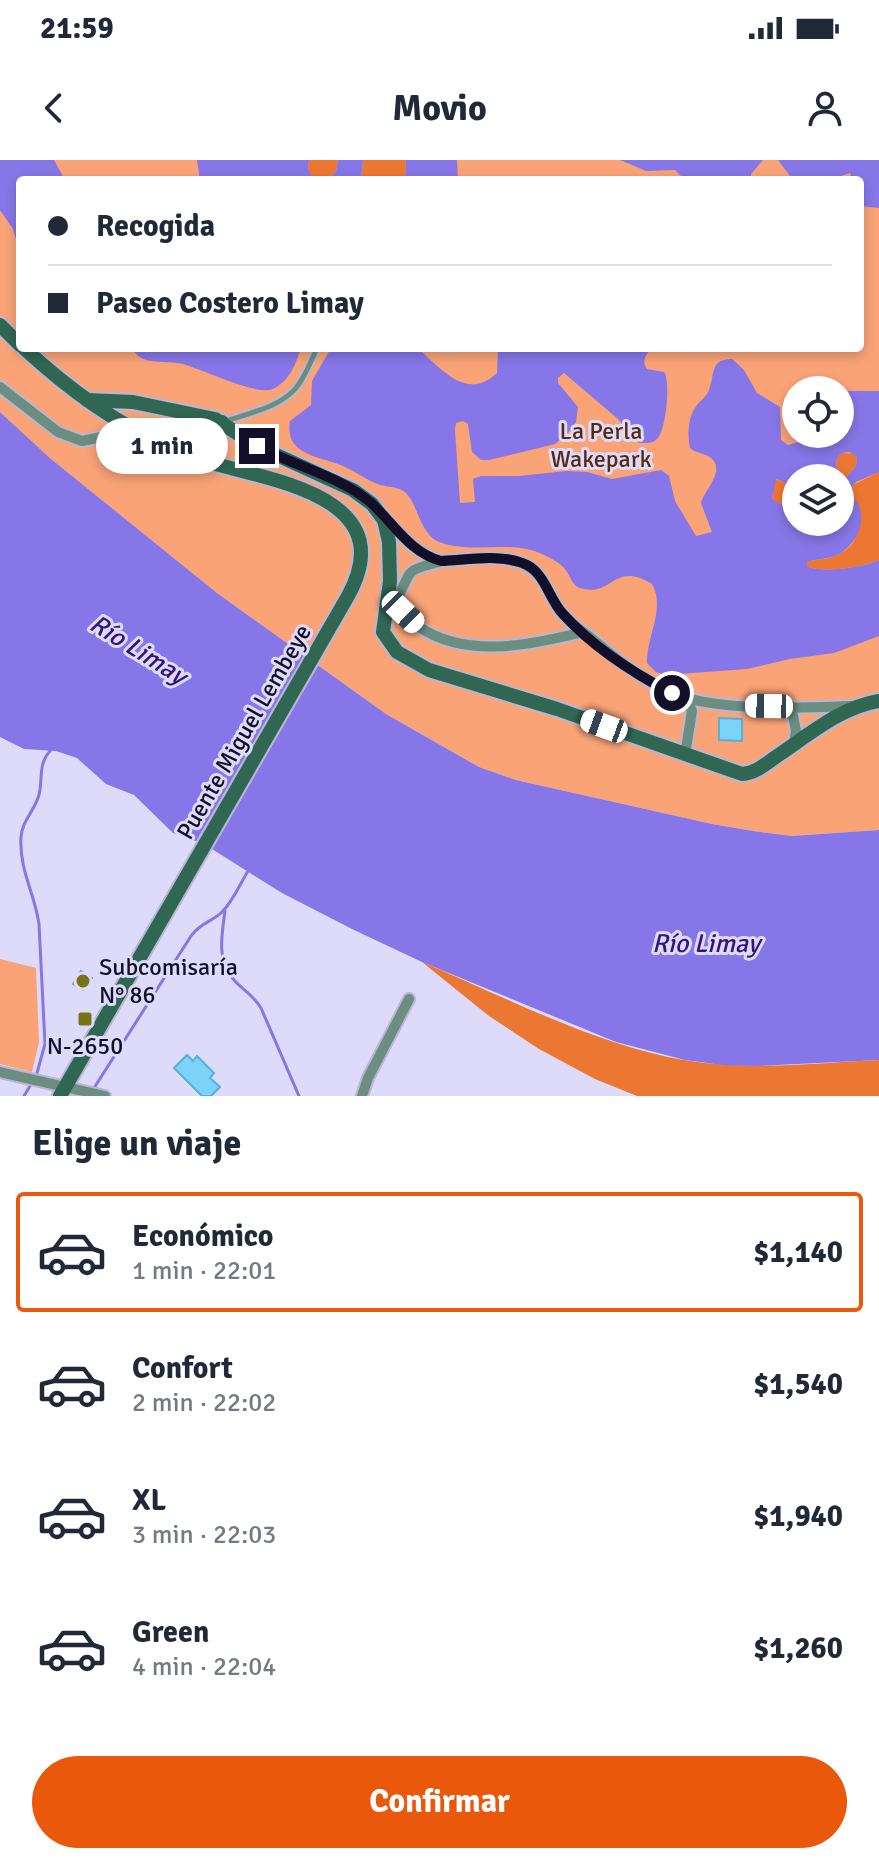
<!DOCTYPE html>
<html lang="es">
<head>
<meta charset="utf-8">
<style>
	body { margin:0; font-family:Signika,sans-serif; background:#f6f6f7; color:#1f2937; height:100vh; display:flex; flex-direction:column; font-size:30px; white-space:nowrap }
	* { box-sizing:border-box; margin:0 }
	p { font-size:26px; color:#747a83 }
	.icon { flex:none; width:44px; height:44px; fill:none; stroke:currentColor; stroke-width:2; stroke-linecap:round; stroke-linejoin:round }
	.map { position:relative; height:936px; overflow:hidden }
	.drawer { display:flex; flex-direction:column; background:#fff; flex:1 }
	.drawer>* { flex:none }
	.top-card { position:absolute; left:16px; top:16px; width:848px; height:176px; border-radius:8px; box-shadow:0 4px 12px #0003; display:grid; align-content:center; height:176px; padding:0 32px; background:#fff }
	.buttons { position:absolute; left:782px; top:216px; display:grid; gap:16px }
	.buttons a { display:grid; place-items:center; width:72px; height:72px; border-radius:50%; background:#fff; box-shadow:0 4px 12px #0003; font-size:40px }
	.end { position:absolute; width:36px; height:36px; margin:-18px; border:10px solid #130f28; background:#fff; box-shadow:0 0 0 4px #fff }
	.from { border-radius:50% }
	.bubble { position:absolute; height:56px; border-radius:28px; background:#fff; box-shadow:0 4px 12px #0003; font-size:26px; font-weight:800; line-height:56px; text-align:center }
	.car { position:absolute; width:24px; height:48px; margin:-24px -12px; border-radius:10px; box-shadow:0 0 6px 2px #0007; background:linear-gradient(#fff 24%,#345 0 40%,#fff 0 76%,#345 0 86%,#fff 0) }
	.top-card b { display:flex; align-items:center; gap:28px; height:76px; font-size:30px }
	.top-card b+b { border-top:2px solid #e0e1e3 }
	.top-card i { width:20px; height:20px; background:#1f2937 }
	ul { padding:0; list-style:none }
	li { display:flex; align-items:center; gap:24px; height:120px; margin:0 16px 12px; padding:0 16px; border:4px solid transparent; border-radius:8px }
	li div { flex:1 }
	li b { display:block; font-size:30px }
	li em { font-style:normal; font-weight:800 }
	li.on { border-color:#ea580c }
	li>.icon { width:72px; height:72px; stroke-width:1.5 }
	h2 { padding:0 32px; font-size:36px; line-height:96px }
	.cta { display:flex; gap:16px; margin-top:auto; padding:16px 32px }
	.cta a { flex:1; height:92px; border-radius:48px; background:#ea580c; color:#fff; font-size:32px; font-weight:800; line-height:92px; text-align:center }
	.status { display:flex; justify-content:space-between; align-items:center; height:56px; padding:0 40px; background:#fff; direction:ltr }
	.status svg { height:22px; fill:currentColor }
	header { display:flex; justify-content:space-between; align-items:center; height:104px; padding:0 32px; background:#fff; font-size:36px; font-weight:800 }
	.map>svg:first-child { display:block }
	.green { fill:#f9a377; fill-rule:evenodd }
	.forest { fill:#ec7733 }
	.water { fill:#8776e7; fill-rule:evenodd }
	.pier { fill:#dddbf9 }
	.lines { fill:none; stroke-linecap:round; stroke-linejoin:round }
	.stream { stroke:#8776e7; stroke-width:3 }
	.building { fill:#7cd3f8; stroke:#56afd4; stroke-width:2 }
	.lane-casing { stroke:#b9b6d3; stroke-width:9 }
	.street-casing { stroke:#b9b6d3; stroke-width:14 }
	.secondary-casing { stroke:#b9b6d3; stroke-width:18 }
	.lane { stroke:#6b8e80; stroke-width:5 }
	.street { stroke:#6b8e80; stroke-width:10 }
	.secondary { stroke:#306753; stroke-width:14 }
	.route { stroke:#130f28; stroke-width:10 }
	.poi-dot { fill:#777418; stroke:#dddbf9; stroke-width:3 }
	.labels { text-anchor:middle; dominant-baseline:central; stroke-width:6; stroke-linejoin:round; paint-order:stroke }
	.park-label { font-size:24px; fill:#57290f; stroke:#dddbf9 }
	.street-label { font-size:24px; fill:#130f28; stroke:#dddbf9 }
	.poi-label { font-size:24px; fill:#130f28; stroke:#dddbf9; text-anchor:start }
	.water-label { font-size:26px; font-style:italic; fill:#33147a; stroke:#dddbf9 }
</style>
</head>
<body>
<div class="status"><b>21:59</b><svg viewBox="0 0 49 12"><path d="M0 12V9h3v3zM5 12V6h3v6zM10 12V3h3v9zM15 12V0h3v12zM26 1h20v11H26zM47 4h2v5h-2z"/></svg></div>
<header><svg class="icon" aria-label="back" viewBox="0 0 24 24"><path d="M15 5l-7 7 7 7"/></svg>Movio<svg class="icon" aria-label="person" viewBox="0 0 24 24"><circle cx="12" cy="8" r="4"/><path d="M4 21q1-7 8-7t8 7"/></svg></header>
<div class="map">
<svg width="879" height="936" viewBox="0 0 879 936">
	<rect width="100%" height="100%" fill="#dddbf9"/>
	<g class="green">
		<path d="M0,0H879V670L790,676L753,671L712,664L516,620L479,607L386,554L217,433L51,299L0,252ZM20,20H860V188H20ZM796,230H840V274H796ZM796,318H840V362H796Z"/>
		<polygon points="0,799 36,808 39,882 32,912 0,904"/>
	</g>
	<g class="forest">
		<polygon points="309,0 338,0 336,11 329,20 313,20 308,8"/>
		<polygon points="363,0 406,0 405,20 361,20"/>
		<path d="M842,293L855,294L857,297L856,306L846,318L841,319C836,309 833,300 842,293Z"/>
		<path d="M879,312V400C864,407 822,414 807,406V402C815,399 824,400 832,397C863,386 860,365 854,339L849,335V327Z"/>
		<polygon points="775,319 784,322 788,329 784,343 780,344 772,340"/>
		<path d="M422,802C505,837 596,885 684,900C749,911 814,903 879,900V936H637L595,919L539,889L489,856Z"/>
	</g>
	<g class="water">
		<polygon points="0,0 54,0 65,20 20,20 20,93 13,69 0,50"/>
		<polygon points="197,0 309,0 308,8 313,20 200,20"/>
		<polygon points="338,0 363,0 361,20 329,20 336,11"/>
		<polygon points="406,0 457,0 458,20 405,20"/>
		<polygon points="620,0 763,0 751,14 751,20 685,20 675,10 646,11"/>
		<polygon points="778,0 879,0 879,48 860,46 860,20 852,20 850,13 829,20 793,20"/>
		<path d="M132,188H301C296,203 290,221 273,229C257,236 204,210 183,204C171,201 158,203 146,200C139,198 135,193 132,188Z"/>
		<path d="M331,188H417C440,206 465,243 497,213L498,188H652C646,195 641,200 647,209L664,212C671,221 666,272 657,279C652,284 645,283 639,283L618,259L564,213L558,218V223L578,247L576,262L567,274L555,284L489,300H481L472,292L468,264L463,261L456,263L455,270L460,343L475,342L473,319L481,316H519L566,311L587,312L612,319L661,310L669,316L675,341L696,376L712,372L701,343C704,331 724,313 713,300C708,293 696,294 690,288C687,273 688,257 697,245C701,240 707,236 709,230C715,214 710,199 732,199L744,210L757,233L780,247L781,280L788,285L798,282L804,274H840V231H879V312L856,322L848,331C851,336 857,340 859,346C867,366 852,391 832,397C824,399 815,399 807,402V406C821,414 865,407 879,400V476L834,493L790,499L747,509L665,515L656,512L647,503C646,477 666,448 652,424C615,401 613,435 584,429C571,427 572,417 564,408C560,403 550,398 544,395C512,379 474,394 442,383C416,375 419,335 399,329C391,326 383,327 375,323C364,318 354,311 343,306C320,296 284,296 290,261L311,245L312,221ZM849,292L857,297L856,306L846,318H842C835,310 833,300 842,293ZM796,318H840V362H796ZM776,319L784,322L788,329L784,343L780,344L772,339Z"/>
		<polygon points="0,252 51,299 217,433 386,554 479,607 516,620 712,664 753,671 791,676 879,670 879,900 757,906 722,905 685,900 616,882 422,802 354,770 282,733 204,684 173,673 134,635 106,624 77,598 56,591 24,589 0,577"/>
	</g>
	<polygon class="pier" points="306,492 320,502 210,693 194,685"/>
	<g class="lines">
		<g class="stream">
			<path d="M225,751C222,774 216,801 234,820C243,830 254,836 261,848L299,936"/>
			<path d="M37,913L45,884L39,764C35,734 19,710 21,677C22,659 38,648 40,630C42,615 39,601 52,589"/>
			<path d="M94,928L191,776C201,762 212,762 222,752C233,741 240,724 248,711"/>
			<polyline points="24,936 30,926"/>
		</g>
	</g>
	<g class="building">
		<polygon points="719,558 742,559 742,581 719,580"/>
		<polygon points="81,811 92,818 83,830 73,824"/>
		<polygon points="187,895 193,901 197,896 214,913 210,918 220,927 211,936 202,936 174,908"/>
	</g>
	<g class="lines">
		<defs>
			<g id="lane">
				<polyline points="442,188 456,188"/>
				<path d="M226,261C249,253 280,247 296,228C305,217 311,201 317,188"/>
			</g>
			<g id="street">
				<polyline points="0,227 58,272 82,281 135,270"/>
				<path d="M383,356C400,374 417,395 441,401C467,400 502,393 526,405C545,414 549,438 562,453C570,462 580,470 590,477C615,498 639,518 670,532C713,552 803,548 852,546"/>
				<path d="M388,437C401,443 406,459 419,467C467,499 531,485 583,472"/>
				<path d="M396,440C413,411 402,411 439,402"/>
				<polyline points="791,546 796,571 794,584"/>
				<polyline points="685,595 692,551 687,539"/>
				<polyline points="0,912 105,936"/>
				<polyline points="362,936 368,918 409,839"/>
			</g>
			<g id="secondary">
				<polyline points="0,165 20,185"/>
				<path d="M24,188C66,227 113,262 165,285C183,294 203,301 223,306C287,323 399,343 348,436L60,936"/>
				<path d="M87,240L133,242L215,259L257,286L353,330L372,344L384,360L389,382L390,421L383,472L397,492L429,510L557,549L742,614C757,613 768,602 780,594C811,573 842,547 879,541"/>
				<path d="M193,297L189,283C196,269 208,266 222,262"/>
			</g>
		</defs>
		<use href="#lane" class="lane-casing"/>
		<use href="#street" class="street-casing"/>
		<use href="#secondary" class="secondary-casing"/>
		<use href="#lane" class="lane"/>
		<use href="#street" class="street"/>
		<use href="#secondary" class="secondary"/>
	</g>
	<g class="lines">
		<path class="route" d="M257,286C292,305 341,317 370,342C393,362 410,393 441,401C467,400 503,393 527,405C545,414 549,439 563,454C593,487 633,513 672,533"/>
	</g>
	<g class="poi-dot">
		<circle cx="83" cy="821" r="8"/>
		<rect x="77" y="851" width="16" height="16" rx="4"/>
	</g>
	<g class="labels">
		<g class="park-label">
			<text x="601" y="271">La Perla<tspan x="601" dy="28">Wakepark</tspan></text>
		</g>
		<g class="street-label">
			<text transform="translate(244 572) rotate(-60)">Puente Miguel Lembeye</text>
		</g>
		<g class="poi-label">
			<text x="99" y="807">Subcomisaría<tspan x="99" dy="28">N° 86</tspan></text>
			<text x="85" y="886" text-anchor="middle">N-2650</text>
		</g>
		<g class="water-label">
			<text transform="translate(138 490) rotate(32)">Río Limay</text>
			<text x="706" y="784">Río Limay</text>
		</g>
	</g>
</svg>
<div class="buttons">
<a><svg class="icon" aria-label="locate" viewBox="0 0 24 24"><circle cx="12" cy="12" r="6"/><path d="M12 2v4M12 18v4M2 12h4M18 12h4"/></svg></a>
<a><svg class="icon" aria-label="layers" viewBox="0 0 24 24"><path d="M12 4l9 5-9 5-9-5zM3 14l9 5 9-5"/></svg></a>
</div>
<i class="end from" style="left:672px;top:533px"></i>
<i class="end" style="left:257px;top:286px"></i>
<div class="bubble" style="left:96px;top:258px;width:132px">1 min</div>
<i class="car" style="left:403px;top:452px;rotate:134deg"></i>
<i class="car" style="left:769px;top:546px;rotate:271deg"></i>
<i class="car" style="left:604px;top:566px;rotate:290deg"></i>
<div class="top-card">
<b><i class="from"></i>Recogida</b>
<b><i></i>Paseo Costero Limay</b>
</div>
</div>
<section class="drawer">
<h2>Elige un viaje</h2>
<ul>
<li class="on"><svg class="icon" aria-label="car" viewBox="0 0 24 24"><path d="M5 17H2v-5l4-1 3-4h7l3 4 3 1v5h-3M9 17h6M6 11h13"/><circle cx="7" cy="17" r="2"/><circle cx="17" cy="17" r="2"/></svg><div><b>Económico</b><p>1 min · 22:01</p></div><em>$1,140</em></li>
<li><svg class="icon" aria-label="car" viewBox="0 0 24 24"><path d="M5 17H2v-5l4-1 3-4h7l3 4 3 1v5h-3M9 17h6M6 11h13"/><circle cx="7" cy="17" r="2"/><circle cx="17" cy="17" r="2"/></svg><div><b>Confort</b><p>2 min · 22:02</p></div><em>$1,540</em></li>
<li><svg class="icon" aria-label="car" viewBox="0 0 24 24"><path d="M5 17H2v-5l4-1 3-4h7l3 4 3 1v5h-3M9 17h6M6 11h13"/><circle cx="7" cy="17" r="2"/><circle cx="17" cy="17" r="2"/></svg><div><b>XL</b><p>3 min · 22:03</p></div><em>$1,940</em></li>
<li><svg class="icon" aria-label="car" viewBox="0 0 24 24"><path d="M5 17H2v-5l4-1 3-4h7l3 4 3 1v5h-3M9 17h6M6 11h13"/><circle cx="7" cy="17" r="2"/><circle cx="17" cy="17" r="2"/></svg><div><b>Green</b><p>4 min · 22:04</p></div><em>$1,260</em></li>
</ul>
<div class="cta"><a>Confirmar</a></div>
</section>
</body>
</html>
